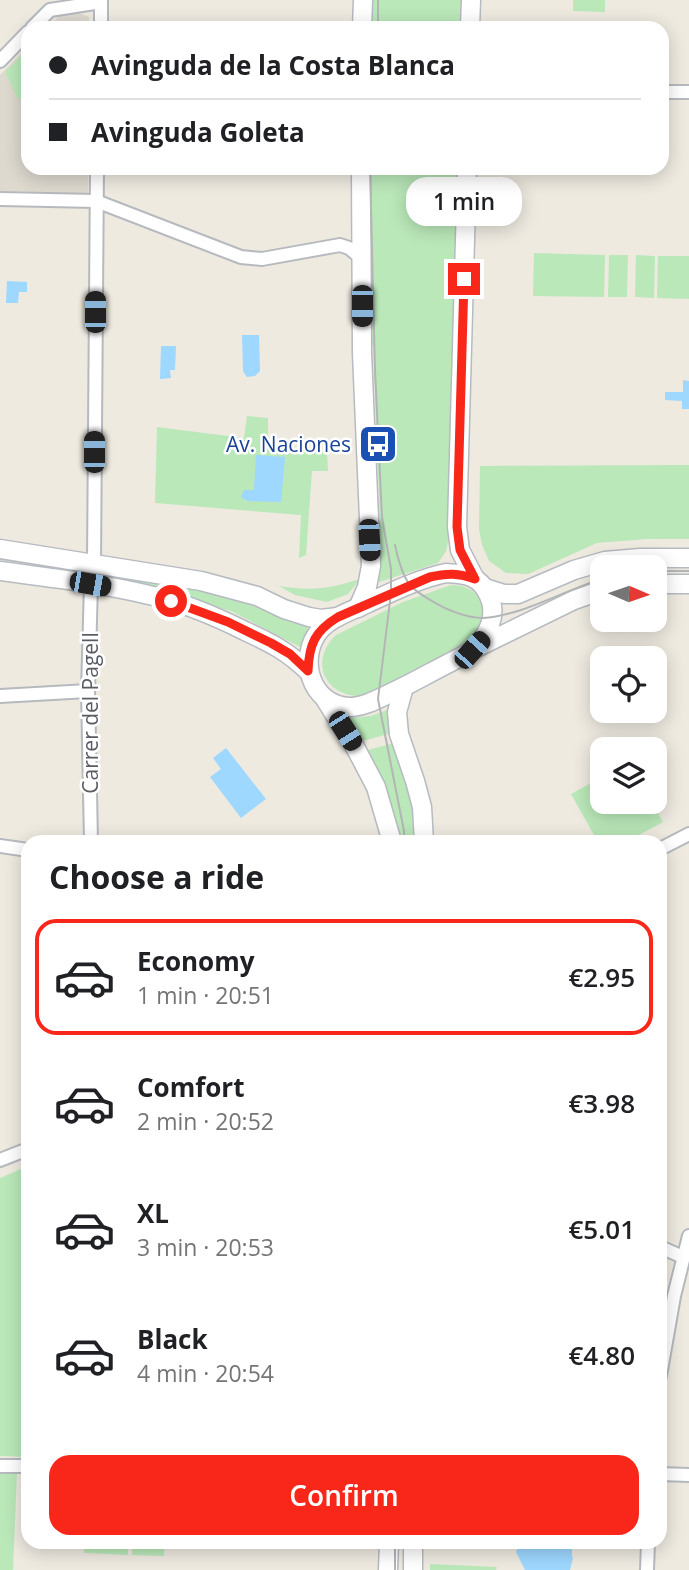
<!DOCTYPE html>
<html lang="en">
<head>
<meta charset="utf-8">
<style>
	body { margin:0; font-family:"Open Sans",sans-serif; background:#f6f6f6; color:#202124; height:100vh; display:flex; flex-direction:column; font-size:26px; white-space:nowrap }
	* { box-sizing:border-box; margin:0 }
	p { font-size:23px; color:#757577 }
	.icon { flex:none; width:38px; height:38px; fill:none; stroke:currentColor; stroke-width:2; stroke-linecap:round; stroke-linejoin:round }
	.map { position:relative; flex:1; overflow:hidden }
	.sheet { position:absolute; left:21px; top:835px; width:646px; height:714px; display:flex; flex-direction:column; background:#fff; border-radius:21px; box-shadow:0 4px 18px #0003 }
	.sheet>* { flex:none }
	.top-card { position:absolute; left:21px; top:21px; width:648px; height:154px; border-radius:21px; box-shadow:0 4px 18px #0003; display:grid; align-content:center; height:154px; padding:0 28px; background:#fff }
	.needle { width:46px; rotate:92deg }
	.buttons { position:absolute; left:590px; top:555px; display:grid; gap:14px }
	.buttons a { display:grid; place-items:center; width:77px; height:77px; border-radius:14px; background:#fff; box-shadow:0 4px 18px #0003; font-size:35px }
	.end { position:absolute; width:32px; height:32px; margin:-16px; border:9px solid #f9271a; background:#fff; box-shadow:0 0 0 4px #fff }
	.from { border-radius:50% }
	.bubble { position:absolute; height:49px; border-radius:21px; background:#fff; box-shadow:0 4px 18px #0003; font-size:23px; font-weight:600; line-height:49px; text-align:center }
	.car { position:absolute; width:21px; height:42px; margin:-21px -10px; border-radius:9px; box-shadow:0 0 5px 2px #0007; background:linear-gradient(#222 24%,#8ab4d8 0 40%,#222 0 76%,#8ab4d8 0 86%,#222 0) }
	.top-card b { display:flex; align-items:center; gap:24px; height:66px; font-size:26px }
	.top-card b+b { border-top:2px solid #e0e0e0 }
	.top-card i { width:18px; height:18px; background:#202124 }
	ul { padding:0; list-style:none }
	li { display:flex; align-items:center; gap:21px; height:116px; margin:0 14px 10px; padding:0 14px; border:4px solid transparent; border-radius:21px }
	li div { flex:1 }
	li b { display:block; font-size:26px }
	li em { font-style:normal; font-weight:600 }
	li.active { border-color:#f9271a }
	li>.icon { width:63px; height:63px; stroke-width:1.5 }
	h2 { padding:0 28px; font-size:32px; line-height:84px }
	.primary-button { display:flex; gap:14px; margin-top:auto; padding:14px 28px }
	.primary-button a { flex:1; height:80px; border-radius:21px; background:#f9271a; color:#fff; font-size:28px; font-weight:600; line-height:80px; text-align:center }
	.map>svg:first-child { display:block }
	.education { fill:#ddd9cf }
	.green { fill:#bae8b9 }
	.water { fill:#9ed7ff }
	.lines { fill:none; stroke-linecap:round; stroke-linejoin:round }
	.street-casing { stroke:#b6b9be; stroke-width:16 }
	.secondary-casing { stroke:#b6bac1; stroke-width:21 }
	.street { stroke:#fff; stroke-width:12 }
	.secondary { stroke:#fff; stroke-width:18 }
	.tram { stroke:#b4b5b6; stroke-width:2 }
	.route { stroke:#f9271a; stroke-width:9 }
	.labels { text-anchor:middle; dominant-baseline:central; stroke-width:5; stroke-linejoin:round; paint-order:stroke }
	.transit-label { font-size:21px; fill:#164399; stroke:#fff; text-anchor:end }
	.street-label { font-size:21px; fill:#595d63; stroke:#fff }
</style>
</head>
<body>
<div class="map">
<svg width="689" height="1570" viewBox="0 0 689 1570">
	<rect width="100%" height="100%" fill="#eeeae0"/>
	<g class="education">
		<polygon points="73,10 89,17 89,28 47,28 62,13"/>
		<polygon points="28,47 28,168 88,168 88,194 0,191 0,75"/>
	</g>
	<g class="green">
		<polygon points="368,0 463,0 462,28 367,28"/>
		<polygon points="573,0 605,0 605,12 573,11"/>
		<polygon points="28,49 28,102 18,99 5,72"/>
		<polygon points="365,168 458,168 449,538 446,551 438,563 379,582 375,522 380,522 373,346 369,345"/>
		<polygon points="534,253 605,255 604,297 533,296"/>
		<polygon points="609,255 628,255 627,297 608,297"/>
		<polygon points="636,255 655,256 654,298 635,297"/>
		<polygon points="658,256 689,256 689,299 657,298"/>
		<polygon points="247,416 268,418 268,449 327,452 328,471 312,471 306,555 299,558 301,515 155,503 157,427 244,438"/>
		<polygon points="689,465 689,539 648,539 597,543 528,574 506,573 489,561 482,545 479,529 480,466"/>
		<polygon points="90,570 210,591 309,625 300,647 231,611 86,576"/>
		<path d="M360,579L348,594L327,602L295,595L279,586C313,591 328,589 360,579Z"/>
		<path d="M451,585C484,584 494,620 470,640L365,696C327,699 307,663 336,635L403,602Z"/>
		<polygon points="393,708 392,733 359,742 347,718 371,716"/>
		<polygon points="394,743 411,788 419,842 398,842 364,751"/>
		<polygon points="602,777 602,802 652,802 663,822 626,842 598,842 571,794"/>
		<polygon points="28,1166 28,1457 0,1456 0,1178"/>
		<polygon points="0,1473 17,1473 13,1570 0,1570"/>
		<polygon points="84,1542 128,1542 128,1555 84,1553"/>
		<polygon points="132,1542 165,1542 164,1556 132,1555"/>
		<polygon points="430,1564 497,1567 496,1570 430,1570"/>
	</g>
	<g class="water">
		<polygon points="7,281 27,282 27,292 19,292 18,303 6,303"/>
		<polygon points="242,335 259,335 260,371 255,376 247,377 243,371"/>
		<polygon points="161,346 176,346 175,370 170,370 171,378 160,379"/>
		<polygon points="683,380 689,381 689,409 682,409 682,401 665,400 665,392 683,392"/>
		<polygon points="256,455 285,457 281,502 247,501 241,497 244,490 254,490"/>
		<polygon points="226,748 266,799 241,818 210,777 221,769 213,758"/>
		<polygon points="524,1543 572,1545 572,1556 573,1558 570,1570 525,1570 516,1552 519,1546"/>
	</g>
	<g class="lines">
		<defs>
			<g id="street">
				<polyline points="32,28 50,10 101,2"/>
				<polyline points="101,28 101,0"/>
				<polyline points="0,61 28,32"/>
				<polyline points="662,92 689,92"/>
				<polyline points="0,199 96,201 241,257 262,259 340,245 349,248 362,259"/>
				<polyline points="94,563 97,168"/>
				<polyline points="91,584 88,691 91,842"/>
				<polyline points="0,696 88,691"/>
				<polyline points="0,846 28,850"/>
				<polyline points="660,849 689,834"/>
				<polyline points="0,1160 28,1149"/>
				<polyline points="660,1247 683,1257"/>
				<polyline points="660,1376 674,1296 689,1236"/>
				<polyline points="0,1466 28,1466"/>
				<polyline points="660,1474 689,1475"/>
				<polyline points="647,1570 648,1542"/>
			</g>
			<g id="secondary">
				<polyline points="362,28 363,0"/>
				<polyline points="470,28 471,0"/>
				<polyline points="467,168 457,527 460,550 475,579"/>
				<polyline points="0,549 201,581 257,596 284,609 309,617 321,619 338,617"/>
				<path d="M0,571C50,578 100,583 149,595C182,602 215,616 245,631C271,643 287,651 308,671"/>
				<path d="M446,573C467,574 480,576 489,596C498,615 488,635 474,649C468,654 458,658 451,662C433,671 416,681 399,689C383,696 366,707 349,707C310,705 297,657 320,630C332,617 351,611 366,604C392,592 418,579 446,573Z"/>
				<polyline points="654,584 689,584"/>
				<polyline points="485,588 504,594 518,594 574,570 605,561 640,558 689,558"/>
				<polyline points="358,608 367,587 371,566 362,353 361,168"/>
				<polyline points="478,647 574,600 602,590"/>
				<polyline points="404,687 397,712 399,734 415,781 422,807 424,842"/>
				<polyline points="325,699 355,747 376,787 392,842"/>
				<polyline points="388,1570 389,1542"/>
				<polyline points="413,1570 413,1542"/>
			</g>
		</defs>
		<use href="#street" class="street-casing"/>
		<use href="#secondary" class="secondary-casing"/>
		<use href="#street" class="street"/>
		<use href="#secondary" class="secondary"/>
		<g class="tram">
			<polyline points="378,28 378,0"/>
			<polyline points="370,168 375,370 382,517 391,569 391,593 378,699 404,831 404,842"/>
			<path d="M395,545C397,556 403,577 410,585C416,592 425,597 432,601C446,610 467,618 483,618C521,616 565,590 602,579"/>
			<polyline points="654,571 689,571"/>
			<polyline points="395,1570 395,1542"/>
		</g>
	</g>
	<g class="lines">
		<path class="route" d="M171,601L228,622L271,643L290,654L308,671C309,644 315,631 338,617L430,577C447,573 459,573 475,579L460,550L457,527L464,279"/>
	</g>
	<defs>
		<symbol id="bus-square" viewBox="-11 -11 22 22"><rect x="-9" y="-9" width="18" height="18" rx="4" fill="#1a4fb4" stroke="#fff"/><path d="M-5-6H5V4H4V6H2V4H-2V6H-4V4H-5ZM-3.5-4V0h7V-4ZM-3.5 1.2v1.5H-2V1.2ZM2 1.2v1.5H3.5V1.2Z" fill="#fff"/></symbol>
	</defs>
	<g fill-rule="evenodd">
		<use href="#bus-square" x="356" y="422" width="44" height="44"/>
	</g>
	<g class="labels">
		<g class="transit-label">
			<text x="351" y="444">Av. Naciones</text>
		</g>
		<g class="street-label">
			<text transform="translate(90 713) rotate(-90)">Carrer del Pagell</text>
		</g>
	</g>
</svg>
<div class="buttons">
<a><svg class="needle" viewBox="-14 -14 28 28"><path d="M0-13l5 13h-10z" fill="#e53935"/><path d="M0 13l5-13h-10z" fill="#757577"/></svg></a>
<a><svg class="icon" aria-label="locate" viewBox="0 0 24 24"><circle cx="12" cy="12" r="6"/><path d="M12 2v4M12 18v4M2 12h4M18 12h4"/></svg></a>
<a><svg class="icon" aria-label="layers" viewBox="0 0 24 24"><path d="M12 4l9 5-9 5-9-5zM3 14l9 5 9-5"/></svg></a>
</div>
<i class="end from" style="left:171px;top:601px"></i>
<i class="end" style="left:464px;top:279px"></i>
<div class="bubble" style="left:406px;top:177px;width:116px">1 min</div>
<i class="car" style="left:362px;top:306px;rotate:180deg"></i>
<i class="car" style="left:95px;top:312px;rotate:0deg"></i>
<i class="car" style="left:94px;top:452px;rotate:0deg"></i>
<i class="car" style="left:369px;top:540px;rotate:177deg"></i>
<i class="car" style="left:90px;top:584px;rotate:100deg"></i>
<i class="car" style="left:472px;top:650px;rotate:42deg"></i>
<i class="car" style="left:345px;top:731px;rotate:148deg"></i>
<div class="top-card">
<b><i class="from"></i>Avinguda de la Costa Blanca</b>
<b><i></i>Avinguda Goleta</b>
</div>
<section class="sheet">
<h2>Choose a ride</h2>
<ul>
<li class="active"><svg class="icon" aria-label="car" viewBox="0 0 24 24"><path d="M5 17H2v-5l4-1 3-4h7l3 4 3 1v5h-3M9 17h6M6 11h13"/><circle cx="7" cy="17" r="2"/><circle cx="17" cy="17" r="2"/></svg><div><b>Economy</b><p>1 min · 20:51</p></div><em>€2.95</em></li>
<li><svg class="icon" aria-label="car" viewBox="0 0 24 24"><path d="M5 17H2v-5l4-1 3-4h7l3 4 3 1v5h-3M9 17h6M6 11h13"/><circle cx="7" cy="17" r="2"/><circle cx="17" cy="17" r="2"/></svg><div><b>Comfort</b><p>2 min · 20:52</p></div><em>€3.98</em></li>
<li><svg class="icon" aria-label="car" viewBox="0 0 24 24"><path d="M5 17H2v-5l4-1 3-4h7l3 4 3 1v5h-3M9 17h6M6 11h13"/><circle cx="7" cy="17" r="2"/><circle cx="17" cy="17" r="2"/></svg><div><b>XL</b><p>3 min · 20:53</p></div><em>€5.01</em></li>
<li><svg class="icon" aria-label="car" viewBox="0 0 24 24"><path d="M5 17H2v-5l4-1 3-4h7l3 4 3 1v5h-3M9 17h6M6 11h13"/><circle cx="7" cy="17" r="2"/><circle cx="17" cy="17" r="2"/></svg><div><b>Black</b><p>4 min · 20:54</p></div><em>€4.80</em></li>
</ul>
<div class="primary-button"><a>Confirm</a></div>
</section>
</div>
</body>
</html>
